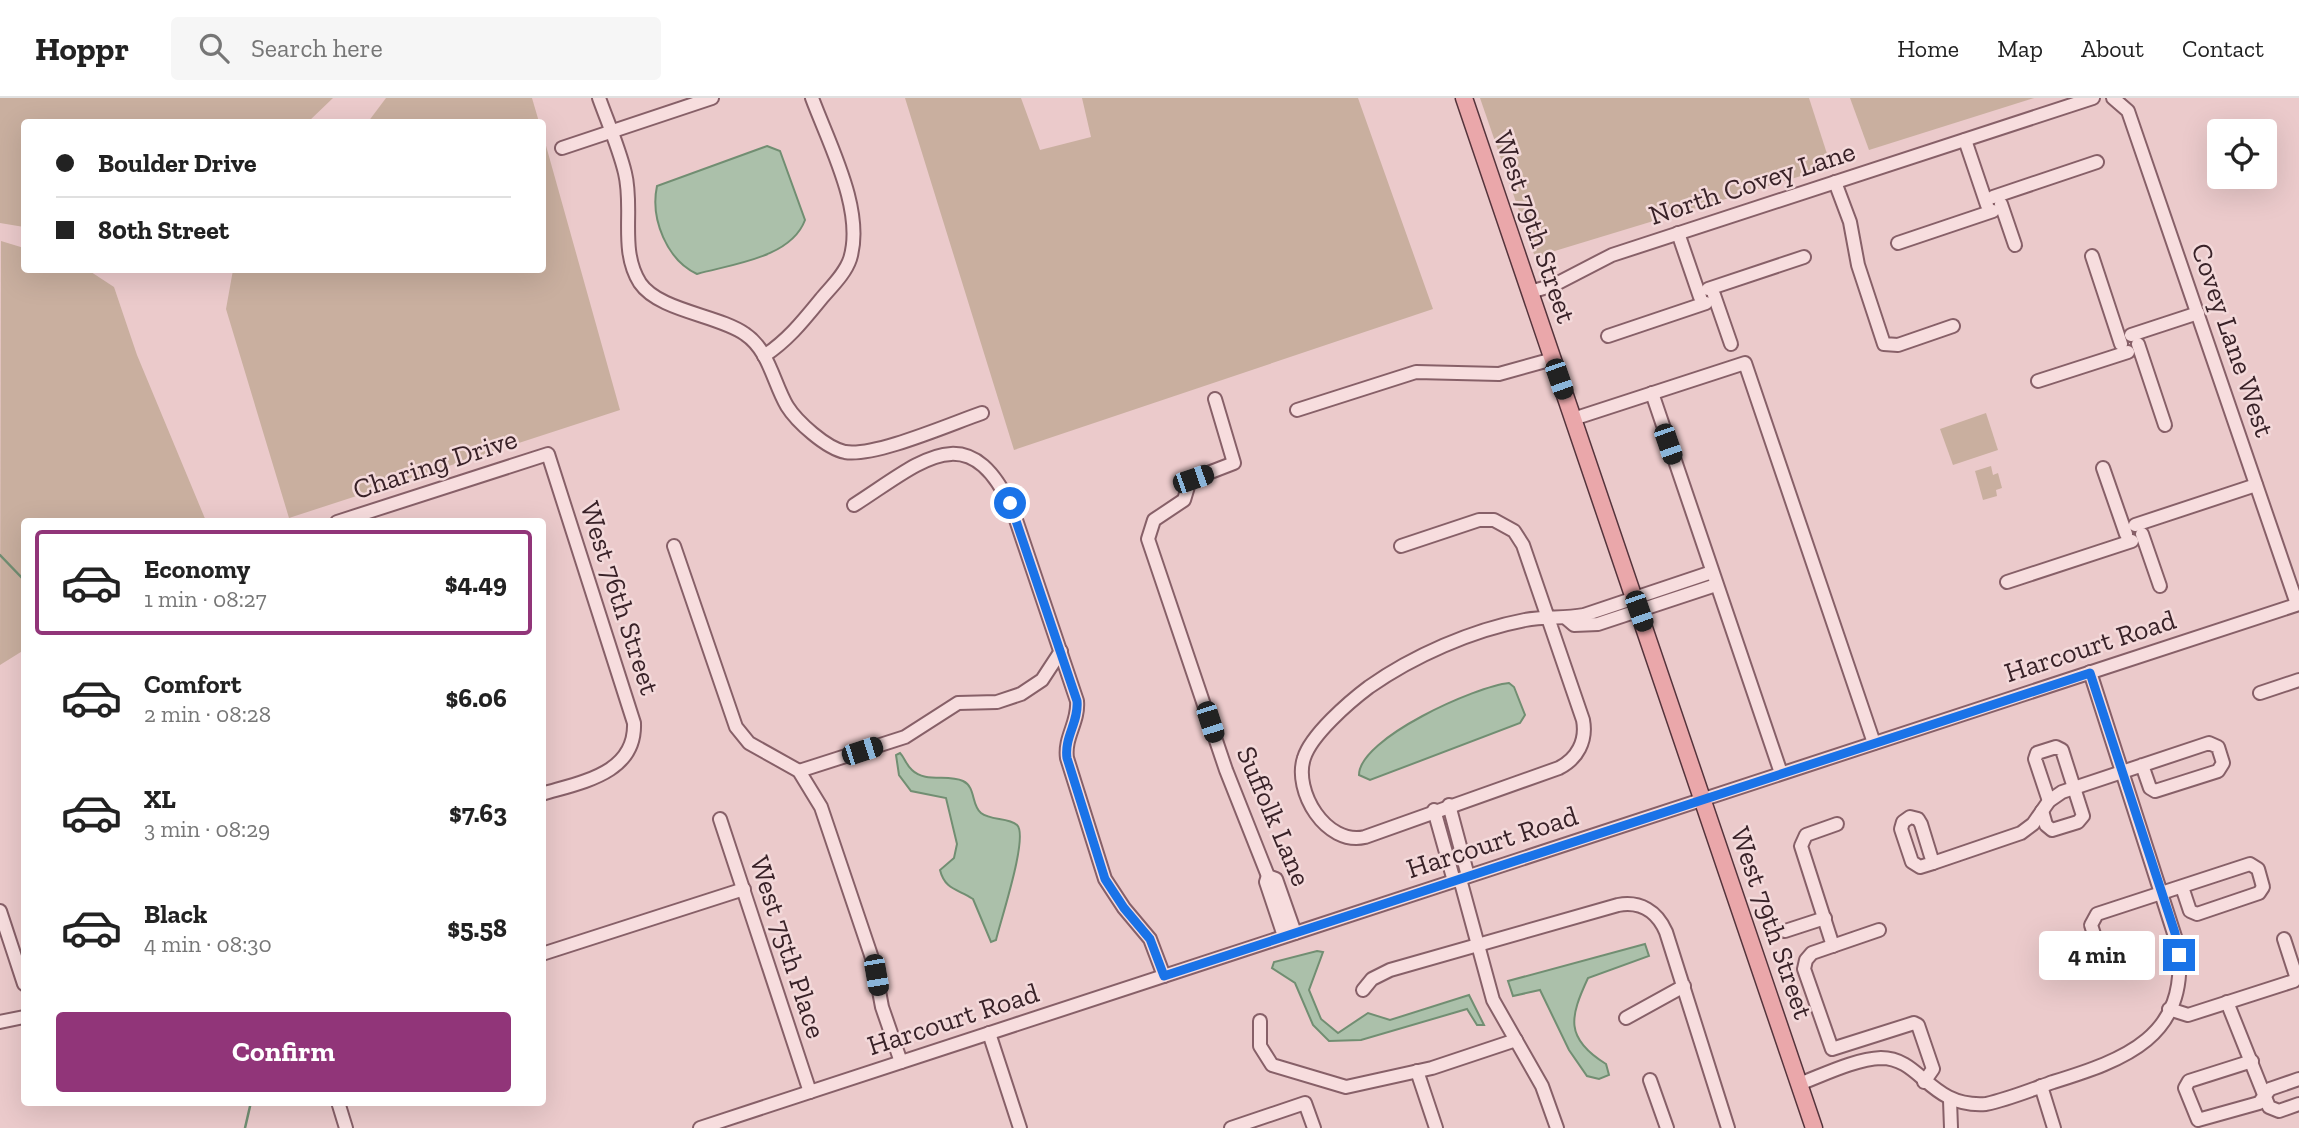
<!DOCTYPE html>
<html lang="en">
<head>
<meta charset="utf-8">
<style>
	body { margin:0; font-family:"Zilla Slab",serif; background:#f6f6f6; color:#222; height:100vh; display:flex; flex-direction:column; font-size:26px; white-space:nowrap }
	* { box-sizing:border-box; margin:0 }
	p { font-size:23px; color:#767676 }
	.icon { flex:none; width:38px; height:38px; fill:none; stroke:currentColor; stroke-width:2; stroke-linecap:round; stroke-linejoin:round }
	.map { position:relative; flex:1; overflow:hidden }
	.side { position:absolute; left:21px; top:420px; width:525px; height:588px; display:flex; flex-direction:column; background:#fff; border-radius:7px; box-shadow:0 7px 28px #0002 }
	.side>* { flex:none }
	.hud { position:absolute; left:21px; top:21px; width:525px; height:154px; border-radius:7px; box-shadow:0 7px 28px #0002; display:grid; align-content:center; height:154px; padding:0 35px; background:#fff }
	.fabs { position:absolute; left:2207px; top:21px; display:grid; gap:14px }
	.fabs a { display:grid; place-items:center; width:70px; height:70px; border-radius:7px; background:#fff; box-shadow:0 7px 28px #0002; font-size:35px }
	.end { position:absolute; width:32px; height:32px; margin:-16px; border:9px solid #1a73e8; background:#fff; box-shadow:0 0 0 4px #fff }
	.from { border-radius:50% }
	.bubble { position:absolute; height:49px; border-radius:7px; background:#fff; box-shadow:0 7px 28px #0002; font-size:23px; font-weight:700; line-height:49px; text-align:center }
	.car { position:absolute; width:21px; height:42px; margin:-21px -10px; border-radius:9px; box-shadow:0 0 5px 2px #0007; background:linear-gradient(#222 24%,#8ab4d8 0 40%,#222 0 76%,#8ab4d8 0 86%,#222 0) }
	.hud b { display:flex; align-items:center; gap:24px; height:66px; font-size:26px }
	.hud b+b { border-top:2px solid #e0e0e0 }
	.hud i { width:18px; height:18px; background:#222 }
	ul { padding:12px 0 0; list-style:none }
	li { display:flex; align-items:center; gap:21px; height:105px; margin:0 14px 10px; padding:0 21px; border:4px solid transparent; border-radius:7px }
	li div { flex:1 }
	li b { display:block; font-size:26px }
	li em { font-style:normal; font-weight:700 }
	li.selected { border-color:#913579 }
	li>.icon { width:63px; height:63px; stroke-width:1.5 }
	.action { display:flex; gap:14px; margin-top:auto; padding:14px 35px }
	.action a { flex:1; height:80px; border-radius:7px; background:#913579; color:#fff; font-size:28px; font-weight:700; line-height:80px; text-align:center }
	header { display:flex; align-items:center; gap:42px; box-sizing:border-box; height:98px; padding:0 35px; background:#fff; border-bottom:2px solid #e0e0e0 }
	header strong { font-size:33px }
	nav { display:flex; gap:38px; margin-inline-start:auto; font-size:24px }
	.search { width:490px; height:63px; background:#f6f6f6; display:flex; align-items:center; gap:18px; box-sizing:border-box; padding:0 24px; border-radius:7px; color:#767676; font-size:26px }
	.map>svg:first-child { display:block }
	.green { fill:#c9af9f }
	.water { fill:#abc0aa; stroke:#718e72; stroke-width:2 }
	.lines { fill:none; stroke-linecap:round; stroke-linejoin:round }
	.stream { stroke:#718e72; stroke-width:2.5 }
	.minor-casing { stroke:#876068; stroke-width:16 }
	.major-casing { stroke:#55343c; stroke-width:19 }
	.minor { stroke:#f7ddde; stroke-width:12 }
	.major { stroke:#eaa7aa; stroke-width:16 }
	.route { stroke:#1a73e8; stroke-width:9 }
	.labels { text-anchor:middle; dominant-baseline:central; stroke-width:5; stroke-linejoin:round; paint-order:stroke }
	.street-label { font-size:28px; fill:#392228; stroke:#f3d9da }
</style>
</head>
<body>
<header>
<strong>Hoppr</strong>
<div class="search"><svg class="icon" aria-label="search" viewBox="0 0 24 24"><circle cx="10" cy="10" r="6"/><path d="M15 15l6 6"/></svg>Search here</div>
<nav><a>Home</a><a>Map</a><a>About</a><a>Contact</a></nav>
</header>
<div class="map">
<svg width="2299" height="1030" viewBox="0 0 2299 1030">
	<rect width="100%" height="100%" fill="#ebcacb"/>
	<g class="green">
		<polygon points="0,0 333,0 308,24 24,24 24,129 0,125"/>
		<polygon points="386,0 532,0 539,24 368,24"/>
		<polygon points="905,0 1021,0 1040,52 1091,39 1082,0 1358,0 1433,211 1014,352"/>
		<polygon points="1480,0 1809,0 1829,62 1820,70 1801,78 1535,159"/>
		<polygon points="1850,0 2034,0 1869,52"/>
		<polygon points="543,37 620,312 289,420 226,211 233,172 542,172"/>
		<polygon points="1,143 24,150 24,172 88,172 114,189 137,257 206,423 24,424 24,552 0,567"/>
		<polygon points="1986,315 1998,352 1953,367 1940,331"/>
		<polygon points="1991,368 1993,377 1998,375 2002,390 1996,392 1997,398 1983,402 1975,373"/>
	</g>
	<g class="water">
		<path d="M767,48L780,53L805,122C791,160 732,166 697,176C667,162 650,121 657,88Z"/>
		<path d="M1509,585L1514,589L1525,617L1520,625L1370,682L1359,677C1359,640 1477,588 1509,585Z"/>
		<path d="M900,655C905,660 906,667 912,672C925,685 948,676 963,683C976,689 971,707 981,715C991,723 1008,719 1017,727C1029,738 1000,824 996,842L991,844L973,801C958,791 945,792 940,772L954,760L957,746L946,700L911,693L899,677L896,657Z"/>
		<path d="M1645,846L1649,858L1588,880C1570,919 1564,940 1606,966L1609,977L1599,981L1587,978L1569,952L1540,892L1513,898L1508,883Z"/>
		<polygon points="1317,853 1323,854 1309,892 1321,921 1338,935 1368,915 1390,922 1469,897 1484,927 1477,927 1467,911 1361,942 1329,943 1313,927 1295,885 1272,870 1274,864"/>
	</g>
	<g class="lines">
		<g class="stream">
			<polyline points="0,457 24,482"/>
			<polyline points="245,1030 251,1004"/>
		</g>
		<defs>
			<g id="minor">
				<path d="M599,0C608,25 619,50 625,75C634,111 619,152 640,185C659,213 718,217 745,236C769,252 773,284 787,308C797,324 826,350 845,354C875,359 950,326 982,315"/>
				<polyline points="2113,0 2128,13 2297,506"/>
				<polyline points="1965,42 1987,107"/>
				<polyline points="562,50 712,0"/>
				<polyline points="1835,84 1850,124 1858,167 1884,246 1898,247 1953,228"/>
				<polyline points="1993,99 2097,64"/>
				<polyline points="2001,106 2015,147"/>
				<polyline points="1678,135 1700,199"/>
				<polyline points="1898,145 1993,113"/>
				<polyline points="2092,158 2121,246"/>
				<polyline points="1708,191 1804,159"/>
				<polyline points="1530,194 1554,187 1612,157 2093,0"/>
				<polyline points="1714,197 1731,246"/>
				<polyline points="2131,237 2198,215"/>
				<polyline points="1608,238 1706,205"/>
				<polyline points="2138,246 2165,327"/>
				<path d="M764,258C788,242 803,223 821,201C831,189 845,176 850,161C865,113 829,46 812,0"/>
				<polyline points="2038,283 2128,254"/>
				<polyline points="1652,295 1781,675"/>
				<polyline points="1215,301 1234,365 1190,382 1184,402 1154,422 1148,441 1226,672 1268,778 1276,781 1295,835"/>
				<polyline points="1297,312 1416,274 1499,276 1553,261"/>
				<polyline points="1573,321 1745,265 1874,645"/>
				<polyline points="2103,370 2126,436"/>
				<path d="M854,407C920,365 969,314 1013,413L1077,603C1079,624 1064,639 1067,660L1105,781L1124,810L1150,841L1164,878"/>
				<path d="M337,424L548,356L634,625C636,676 581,684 542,696"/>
				<polyline points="2135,427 2256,387"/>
				<polyline points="2142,436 2160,488"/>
				<polyline points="674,448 736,629 749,645 799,673 821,709 874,866 882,909 901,964"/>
				<path d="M1401,448L1479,422H1494L1514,433L1523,447L1583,622C1587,643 1577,661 1559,670L1365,739C1326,748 1293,693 1304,660C1311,637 1349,604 1369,589C1413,558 1472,532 1525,522C1545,518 1564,521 1584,517L1712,474"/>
				<polyline points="2007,484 2132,443"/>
				<polyline points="1567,521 1574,527 1598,526 1716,487"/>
				<polyline points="2260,595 2299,582"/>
				<polyline points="799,673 905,639 958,605 997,604 1021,596 1042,582 1061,553"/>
				<polyline points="1449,707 1468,778"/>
				<polyline points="1434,712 1454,783"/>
				<polyline points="2042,713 2046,727 2052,732 2078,724 2083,718 2062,652 2056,649 2037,655 2035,661 2049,703"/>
				<polygon points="1910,719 1918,721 1921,726 1933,765 1920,769 1912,764 1901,731 1903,724"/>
				<polyline points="720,721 810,994"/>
				<polyline points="1933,765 2021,735 2033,726 2049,703 2062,694 2209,645 2218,649 2223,665 2218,673 2155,693 2150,690 2142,667"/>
				<polyline points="1268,778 1266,784 1284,838"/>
				<polyline points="1460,781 1493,902 1542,988 1557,1030"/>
				<polyline points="0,813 24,886"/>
				<polyline points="1879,832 1812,855 1806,862 1804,871 1832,951 1914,925 1918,927 1933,971 1924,984"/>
				<polyline points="1785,833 1825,820"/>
				<polyline points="1833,848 1801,748 1806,737 1837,726"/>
				<polyline points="542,856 744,791"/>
				<polyline points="2104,867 2091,827 2097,816 2250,766 2258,771 2263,789 2259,795 2197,816 2190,813 2182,789"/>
				<path d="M1363,892L1372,881L1390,872L1618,807C1640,803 1657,813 1666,834L1728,1030"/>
				<polyline points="2227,904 2269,1009 2279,1013 2299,1006"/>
				<polyline points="2169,911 2188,917 2294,883 2296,878 2284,841"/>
				<polyline points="1626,920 1684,888"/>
				<polyline points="1260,923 1260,948 1272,967 1346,989 1432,970 1516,942"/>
				<polyline points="0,924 24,919"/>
				<polyline points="989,935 1020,1030"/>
				<polyline points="2252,963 2189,983 2185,990 2198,1022 2259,1005 2270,991 2299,981"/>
				<polyline points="1417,973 1436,1030"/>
				<polyline points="1650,982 1667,1030"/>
				<path d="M1799,986C1823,977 1855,961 1881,960C1922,960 1929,1010 1986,1006C2009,1001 2031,992 2053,984C2124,962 2190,939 2178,848L2090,574"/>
				<polyline points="2041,988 2054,1030"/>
				<polyline points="1950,1002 1951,1030"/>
				<polyline points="338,1004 346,1030"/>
				<polyline points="700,1030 2299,506"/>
				<polyline points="1231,1030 1305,1005 1314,1030"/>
			</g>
			<polyline id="major" points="1464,0 1814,1030"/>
		</defs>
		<use href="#minor" class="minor-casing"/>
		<use href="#major" class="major-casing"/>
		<use href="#minor" class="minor"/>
		<use href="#major" class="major"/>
	</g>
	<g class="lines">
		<path class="route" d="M1010,405L1077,603C1079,624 1064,639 1067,660L1105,781L1124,810L1150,841L1164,878L2090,575L2175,835L2179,857"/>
	</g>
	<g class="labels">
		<g class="street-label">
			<text transform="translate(1752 85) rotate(-18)">North Covey Lane</text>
			<text transform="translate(1535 129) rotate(71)">West 79th Street</text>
			<text transform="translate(2233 242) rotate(71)">Covey Lane West</text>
			<text transform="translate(435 366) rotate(-18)">Charing Drive</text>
			<text transform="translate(620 500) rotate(72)">West 76th Street</text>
			<text transform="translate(2090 548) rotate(-18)">Harcourt Road</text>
			<text transform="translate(1274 718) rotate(67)">Suffolk Lane</text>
			<text transform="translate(1492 744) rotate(-18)">Harcourt Road</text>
			<text transform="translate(1772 825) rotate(71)">West 79th Street</text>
			<text transform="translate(788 849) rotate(72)">West 75th Place</text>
			<text transform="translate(953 921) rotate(-18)">Harcourt Road</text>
		</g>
	</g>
</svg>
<div class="fabs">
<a><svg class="icon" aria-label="locate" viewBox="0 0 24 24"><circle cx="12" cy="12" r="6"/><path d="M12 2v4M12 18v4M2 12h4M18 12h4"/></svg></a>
</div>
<i class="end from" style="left:1010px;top:405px"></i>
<i class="end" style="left:2179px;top:857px"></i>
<div class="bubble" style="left:2039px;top:833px;width:116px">4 min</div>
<i class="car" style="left:1559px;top:281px;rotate:161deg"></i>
<i class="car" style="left:1668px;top:346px;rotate:161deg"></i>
<i class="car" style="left:1193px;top:381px;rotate:71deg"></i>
<i class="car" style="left:1639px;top:513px;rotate:161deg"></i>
<i class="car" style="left:1210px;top:624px;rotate:162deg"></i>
<i class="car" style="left:862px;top:653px;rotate:72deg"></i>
<i class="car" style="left:876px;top:877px;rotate:170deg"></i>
<div class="hud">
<b><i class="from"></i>Boulder Drive</b>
<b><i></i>80th Street</b>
</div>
<section class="side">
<ul>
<li class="selected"><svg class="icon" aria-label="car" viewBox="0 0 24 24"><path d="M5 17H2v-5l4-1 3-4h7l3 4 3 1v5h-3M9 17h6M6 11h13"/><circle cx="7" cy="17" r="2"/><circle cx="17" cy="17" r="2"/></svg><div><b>Economy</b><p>1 min · 08:27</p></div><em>$4.49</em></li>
<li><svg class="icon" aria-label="car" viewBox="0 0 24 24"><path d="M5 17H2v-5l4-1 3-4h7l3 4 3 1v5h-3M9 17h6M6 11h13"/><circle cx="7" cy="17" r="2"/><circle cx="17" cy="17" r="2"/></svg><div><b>Comfort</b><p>2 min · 08:28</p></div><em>$6.06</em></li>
<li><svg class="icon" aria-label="car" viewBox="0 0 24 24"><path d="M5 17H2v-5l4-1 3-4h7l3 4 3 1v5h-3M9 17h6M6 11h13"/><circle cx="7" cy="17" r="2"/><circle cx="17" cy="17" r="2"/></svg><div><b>XL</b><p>3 min · 08:29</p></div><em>$7.63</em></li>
<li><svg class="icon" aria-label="car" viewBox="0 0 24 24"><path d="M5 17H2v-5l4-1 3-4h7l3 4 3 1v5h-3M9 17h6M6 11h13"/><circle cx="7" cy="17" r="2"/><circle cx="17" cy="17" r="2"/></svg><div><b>Black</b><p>4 min · 08:30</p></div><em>$5.58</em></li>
</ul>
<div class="action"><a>Confirm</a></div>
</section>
</div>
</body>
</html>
